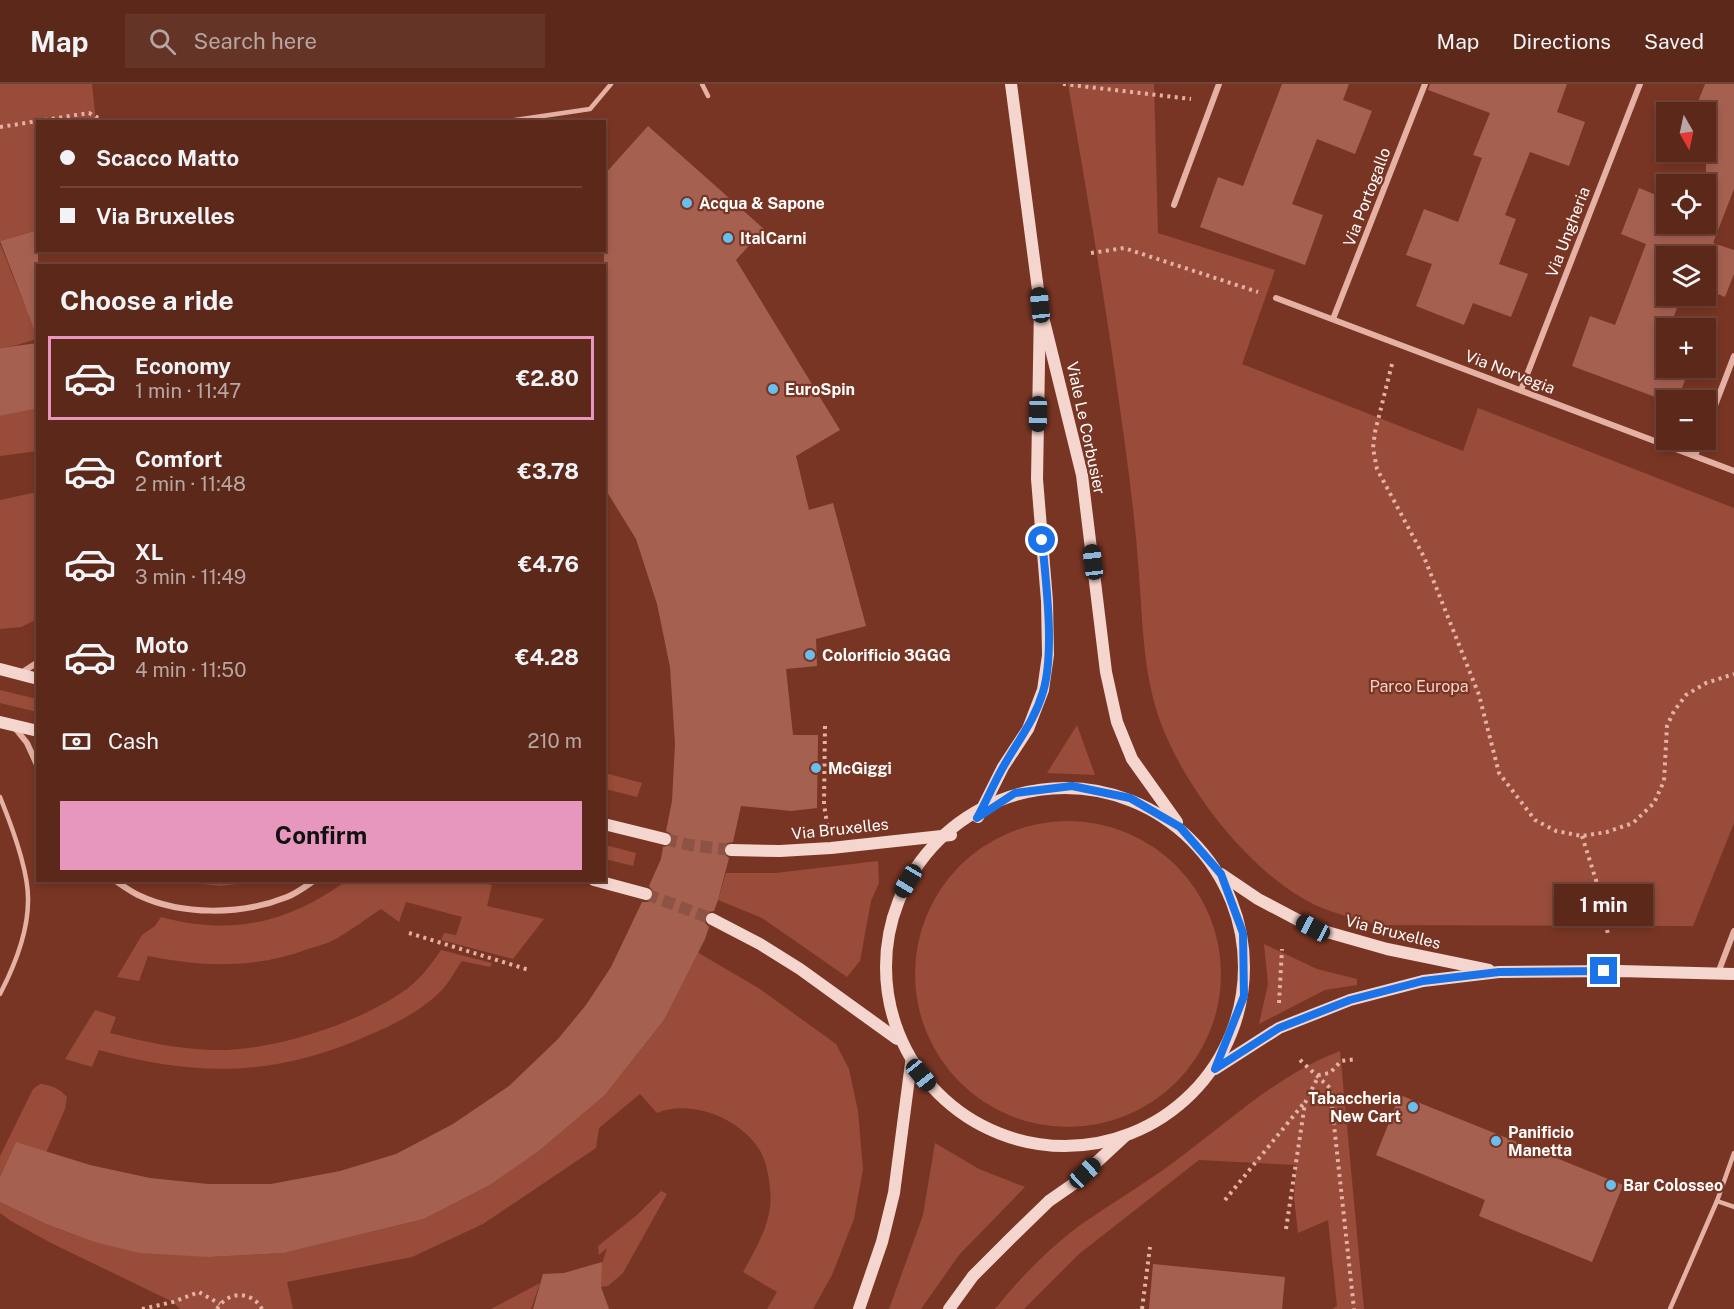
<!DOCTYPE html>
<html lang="en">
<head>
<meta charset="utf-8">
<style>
	body { margin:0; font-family:"Public Sans",sans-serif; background:#643427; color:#f1f3f6; height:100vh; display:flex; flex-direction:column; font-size:22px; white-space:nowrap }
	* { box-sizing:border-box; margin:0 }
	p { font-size:20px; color:#b8a6a2 }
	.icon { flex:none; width:33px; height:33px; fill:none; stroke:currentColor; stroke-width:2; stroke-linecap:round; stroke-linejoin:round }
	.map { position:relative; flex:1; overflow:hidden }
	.drawer { position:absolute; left:36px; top:180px; width:570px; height:618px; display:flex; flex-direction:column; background:#5b281a; border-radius:0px; box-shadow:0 3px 9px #0003,0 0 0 2px #704439 }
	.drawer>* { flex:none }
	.top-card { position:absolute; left:36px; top:36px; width:570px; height:132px; border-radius:0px; box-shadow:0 3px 9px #0003,0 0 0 2px #704439; display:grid; align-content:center; height:132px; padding:0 24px; background:#5b281a }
	.needle { width:39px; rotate:171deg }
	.controls { position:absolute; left:1656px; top:18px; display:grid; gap:12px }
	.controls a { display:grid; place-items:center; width:60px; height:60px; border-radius:0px; background:#5b281a; box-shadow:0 3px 9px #0003,0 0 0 2px #704439; font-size:30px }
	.end { position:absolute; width:27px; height:27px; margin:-14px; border:8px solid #1a73e8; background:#fff; box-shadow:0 0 0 3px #fff }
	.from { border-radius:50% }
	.bubble { position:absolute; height:42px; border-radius:0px; background:#5b281a; box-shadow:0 3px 9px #0003,0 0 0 2px #704439; font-size:20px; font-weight:700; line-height:42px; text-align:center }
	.car { position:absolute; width:18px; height:36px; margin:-18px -9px; border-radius:8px; box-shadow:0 0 4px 2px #0007; background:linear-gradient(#222 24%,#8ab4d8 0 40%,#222 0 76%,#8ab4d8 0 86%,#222 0) }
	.top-card b { display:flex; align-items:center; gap:21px; height:57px; font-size:22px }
	.top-card b+b { border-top:2px solid #704439 }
	.top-card i { width:15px; height:15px; background:#f1f3f6 }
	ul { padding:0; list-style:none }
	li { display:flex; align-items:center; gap:18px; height:84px; margin:0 12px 9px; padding:0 12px; border:3px solid transparent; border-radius:0px }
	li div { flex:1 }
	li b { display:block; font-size:22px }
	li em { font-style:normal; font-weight:700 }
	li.selected { border-color:#e797bd }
	li>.icon { width:54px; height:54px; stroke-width:1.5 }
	h2 { padding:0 24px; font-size:27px; line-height:72px }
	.pay { display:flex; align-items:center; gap:15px; height:66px; padding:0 24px; font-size:22px }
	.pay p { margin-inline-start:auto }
	.primary-button { display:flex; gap:12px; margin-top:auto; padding:12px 24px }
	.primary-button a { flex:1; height:69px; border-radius:0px; background:#e797bd; color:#111; font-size:24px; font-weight:700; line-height:69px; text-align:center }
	header { display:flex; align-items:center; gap:36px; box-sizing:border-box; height:84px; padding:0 30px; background:#5b281a; border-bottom:2px solid #704439 }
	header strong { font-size:28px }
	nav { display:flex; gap:33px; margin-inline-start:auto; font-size:21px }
	.search { width:420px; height:54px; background:#643427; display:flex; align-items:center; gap:15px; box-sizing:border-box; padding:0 21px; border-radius:0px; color:#b8a6a2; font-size:22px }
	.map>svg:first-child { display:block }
	.green { fill:#984c39 }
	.building { fill:#a56050 }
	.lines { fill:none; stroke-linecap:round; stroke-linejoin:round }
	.secondary-tunnel { stroke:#8d5344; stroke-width:12; stroke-dasharray:12 6; stroke-linecap:butt }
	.path { stroke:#e4b1a4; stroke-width:4; stroke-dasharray:3 4.5; stroke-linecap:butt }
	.lane { stroke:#e4b1a4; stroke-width:4.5 }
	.street { stroke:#e4b1a4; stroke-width:6 }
	.secondary { stroke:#f4d6ce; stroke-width:12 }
	.route { stroke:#1a73e8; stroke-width:8 }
	.poi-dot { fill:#67bfef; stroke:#793523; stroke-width:2 }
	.labels { text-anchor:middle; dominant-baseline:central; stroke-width:4.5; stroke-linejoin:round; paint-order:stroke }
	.street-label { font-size:16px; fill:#fff; stroke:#793523 }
	.poi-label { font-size:16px; font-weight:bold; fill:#fff; stroke:#793523; text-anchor:start }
	.park-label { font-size:16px; fill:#f3d0c7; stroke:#793523 }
</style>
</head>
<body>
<header>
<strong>Map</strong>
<div class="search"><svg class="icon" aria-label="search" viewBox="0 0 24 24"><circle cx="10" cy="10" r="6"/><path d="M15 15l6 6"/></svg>Search here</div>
<nav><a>Map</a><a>Directions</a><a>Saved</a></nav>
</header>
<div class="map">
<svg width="1734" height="1225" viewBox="0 0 1734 1225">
	<rect width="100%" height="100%" fill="#793523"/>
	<g class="green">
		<polygon points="0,0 92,0 96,37 38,38 37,146 0,157"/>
		<path d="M1068,0H1154L1158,149L1275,186L1242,280L1463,367L1478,324L1734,424V739L1693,842L1379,841C1358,835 1335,830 1315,821C1246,788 1171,688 1153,614C1143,574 1142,531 1139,490C1136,447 1131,404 1125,361C1109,240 1089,120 1068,0Z"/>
		<polygon points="0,160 25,222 38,218 37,255 17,261 0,264"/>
		<polygon points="37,323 37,367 0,372 0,332"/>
		<polygon points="37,408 37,535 21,543 0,545 0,416"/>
		<polygon points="0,606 37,615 37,628 0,619"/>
		<polygon points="1077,641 1095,691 1047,689"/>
		<polygon points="605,689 642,699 637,713 605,705"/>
		<circle cx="1068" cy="890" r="153"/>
		<polygon points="605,761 636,769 633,782 605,775"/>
		<polygon points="878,777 879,799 871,817 860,877 847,893 762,834 718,816 726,789 775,789"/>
		<polygon points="172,797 262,797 221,802"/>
		<path d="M346,797L472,796L492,801L487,822L544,835L513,875L441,856L444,849L456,851L462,833L406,818L399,838L381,825C366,835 350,847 334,856C326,860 317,862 308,865C255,885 203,883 148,872L139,897L117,893L142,851L155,842L161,833C232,852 288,839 346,797Z"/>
		<polygon points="1264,860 1317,885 1357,895 1357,901 1325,906 1259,940 1268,900"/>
		<path d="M441,866L492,879L490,883L462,877C455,887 449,899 441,907C420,928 393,941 367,952C274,993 196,993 99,966L92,983L65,975L95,926L116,933L110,949C145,958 182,966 218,966C275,966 353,941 401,909C418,898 430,882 441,866Z"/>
		<path d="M697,868L760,905L836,960L849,985L858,1027L863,1085L854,1135L832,1191L813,1225H767L777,1208L743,1188C754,1168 767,1146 770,1124C772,1109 768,1078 759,1065C739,1034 691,1015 657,1029L640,1010L599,1044L596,1064L483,1140L412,1173L287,1198L293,1225H180L173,1218L51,1159L11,1137L0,1129V1118L46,1140L94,1158L209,1173L284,1169L424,1135L490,1101L539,1067L605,1011L664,936Z"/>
		<path d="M1340,967L1364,1225H1332L1337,1222L1328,1136L1298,1149L1294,1114L1296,1081L1199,1076L1079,1170L1024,1225H995C1020,1194 1047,1166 1079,1142C1110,1120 1143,1101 1174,1078C1227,1039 1277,991 1340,967Z"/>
		<path d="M40,1000C51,1001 59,1004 67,1013L65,1025L46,1069L16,1059L0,1093V1072L33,1005Z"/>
		<polygon points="935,1059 979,1085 1025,1103 959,1171 921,1225 889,1225 923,1131"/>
		<polygon points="661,1107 667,1110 623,1189 608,1202 601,1203 601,1183 607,1164 599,1171 598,1162 637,1131"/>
		<polygon points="540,1199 531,1225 491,1225"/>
	</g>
	<g class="building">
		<polygon points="1282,0 1349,0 1343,16 1372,27 1355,70 1317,55 1292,120 1323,131 1305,181 1200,143 1218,93 1243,102"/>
		<polygon points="1430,0 1567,0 1557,28 1585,38 1569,82 1530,68 1505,131 1516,135 1499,180 1528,190 1511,233 1473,219 1464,241 1416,222 1432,180 1406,171 1424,125 1458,138 1482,74 1473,71 1490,29 1428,6"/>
		<polygon points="1705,0 1734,0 1734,105 1713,159 1734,166 1734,190 1725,213 1706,205 1706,172 1666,172 1666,212 1682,212 1669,244 1666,244 1666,284 1690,284 1677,316 1666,317 1572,282 1590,232 1615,241 1646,160 1621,150 1639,104 1666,115 1666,140 1706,140 1706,28 1694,28"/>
		<polygon points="648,42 764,145 736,176 840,346 796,372 809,426 833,419 866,542 816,555 817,582 786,585 793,651 818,651 817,724 791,727 741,722 733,758 727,759 723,765 724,770 729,774 718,816 714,827 708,828 704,832 705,839 709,843 705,855 664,936 605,1011 539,1067 490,1101 424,1135 284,1169 209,1173 140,1169 94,1158 46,1140 0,1118 0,1093 16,1058 90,1081 150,1094 208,1100 271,1100 340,1087 396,1070 453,1040 509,1002 558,955 586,921 611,883 642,818 648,818 652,815 654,808 649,802 661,775 663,763 670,761 673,756 671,750 666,747 672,717 675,660 670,583 657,520 636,455 604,403 604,91"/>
		<polygon points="38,146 38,250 36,250 0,157"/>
		<polygon points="38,259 38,324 0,332 0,264"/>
		<polygon points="1400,1011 1623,1101 1592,1178 1479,1132 1485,1116 1376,1071"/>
		<polygon points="602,1178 601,1203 609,1225 533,1225 543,1190 564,1189"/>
		<polygon points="1153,1180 1285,1193 1282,1225 1149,1225"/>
	</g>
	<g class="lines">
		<g class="secondary-tunnel">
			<polyline points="665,755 690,761 731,766"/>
			<polyline points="646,810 712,835"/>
		</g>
		<g class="path">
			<polyline points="1063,0 1191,15"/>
			<polyline points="0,43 89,29 106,38"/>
			<polyline points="1091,169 1124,164 1258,208"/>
			<polyline points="1392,280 1375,348 1373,364 1377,385 1424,473 1479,611 1499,689 1535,736 1556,747 1582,752 1607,748 1633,739 1654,719 1664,697 1667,642 1674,627 1686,611 1706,599 1734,590"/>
			<polyline points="604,636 605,636"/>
			<polyline points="825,642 824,720 827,740"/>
			<polyline points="1582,752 1602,815 1608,851"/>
			<polyline points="409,849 529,886"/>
			<polyline points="1279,919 1282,865"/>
			<polyline points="1300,976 1330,1004 1354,1225"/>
			<polyline points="1225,1116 1304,1019"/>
			<polyline points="1286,1145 1305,1019 1319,991 1330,989 1341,977 1357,975"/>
			<polyline points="142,1225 173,1218 199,1208 220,1220"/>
			<path d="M217,1225C228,1207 251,1206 262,1225"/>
			<polyline points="1142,1225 1150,1163"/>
		</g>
		<g class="lane">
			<polyline points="702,0 708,12"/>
			<polyline points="502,38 590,25 611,0"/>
			<path d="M0,713C11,740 29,788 28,817C28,848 14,883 0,910"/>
			<polyline points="1717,1117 1734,1123"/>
			<polyline points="1670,1225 1717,1117 1734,1069"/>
		</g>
		<g class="street">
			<polyline points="1174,121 1219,0"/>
			<polyline points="1276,214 1734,387"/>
			<polyline points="1333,235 1425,0"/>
			<polyline points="1521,306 1640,0"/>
			<polyline points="1706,345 1734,272"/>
			<polyline points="1695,372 1701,356"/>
			<polyline points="21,589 38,578"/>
			<polyline points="15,644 27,659 38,683"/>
			<path d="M114,796C122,801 130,807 138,811C182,832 242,831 287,813C297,809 306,802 315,796"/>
			<polyline points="1718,889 1734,847"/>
		</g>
		<g class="secondary">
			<polyline points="1044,237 1082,391 1106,588 1117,638 1132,675 1177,738"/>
			<polyline points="0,585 38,595"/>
			<polyline points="0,638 38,647"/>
			<circle cx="1065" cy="883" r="179"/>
			<polyline points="978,733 1003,683 1028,645 1043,606 1048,571 1047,517 1037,395 1040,221 1011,0"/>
			<polyline points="604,740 665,755"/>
			<polyline points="731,766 780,767 831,764 951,751"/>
			<polyline points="1221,790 1258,815 1313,844 1387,865 1489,886"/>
			<polyline points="594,796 646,810"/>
			<polyline points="712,835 760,860 800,885 897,955"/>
			<polyline points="1215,985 1279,944 1350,916 1423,897 1499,888 1619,887 1734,890"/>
			<polyline points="859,1225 882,1158 894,1109 911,979"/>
			<polyline points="949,1225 973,1192 1009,1156 1049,1117 1072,1101 1125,1052"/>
		</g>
	</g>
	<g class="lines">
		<path class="route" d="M1042,456C1046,498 1055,568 1043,608C1034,638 1017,658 1002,685C993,701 986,718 977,734L1015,709L1072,702L1130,714L1180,743L1221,790L1243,849L1244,912L1215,985L1279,944L1350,916L1423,897L1499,888L1604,887"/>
	</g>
	<g class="poi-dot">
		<circle cx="687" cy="119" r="6"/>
		<circle cx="728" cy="154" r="6"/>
		<circle cx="773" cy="305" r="6"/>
		<circle cx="810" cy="571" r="6"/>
		<circle cx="816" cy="684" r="6"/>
		<circle cx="1413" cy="1023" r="6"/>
		<circle cx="1496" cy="1057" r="6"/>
		<circle cx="1611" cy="1101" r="6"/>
	</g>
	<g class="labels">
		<g class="street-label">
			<text transform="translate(1367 113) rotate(-69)">Via Portogallo</text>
			<text transform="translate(1568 148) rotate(-69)">Via Ungheria</text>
			<text transform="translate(1510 288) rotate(21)">Via Norvegia</text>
			<text transform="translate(1086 344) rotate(78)">Viale Le Corbusier</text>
			<text transform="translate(840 745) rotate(-6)">Via Bruxelles</text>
			<text transform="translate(1393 848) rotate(14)">Via Bruxelles</text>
		</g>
		<g class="poi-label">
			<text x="699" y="119">Acqua &amp; Sapone</text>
			<text x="740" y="154">ItalCarni</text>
			<text x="785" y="305">EuroSpin</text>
			<text x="822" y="571">Colorificio 3GGG</text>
			<text x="828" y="684">McGiggi</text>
			<text x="1401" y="1014" text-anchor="end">Tabaccheria<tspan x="1401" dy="18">New Cart</tspan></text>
			<text x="1508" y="1048">Panificio<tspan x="1508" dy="18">Manetta</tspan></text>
			<text x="1623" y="1101">Bar Colosseo</text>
		</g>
		<g class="park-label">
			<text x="1419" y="602">Parco Europa</text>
		</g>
	</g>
</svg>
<div class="controls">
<a><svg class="needle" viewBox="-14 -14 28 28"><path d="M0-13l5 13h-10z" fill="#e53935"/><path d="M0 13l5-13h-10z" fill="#b8a6a2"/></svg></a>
<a><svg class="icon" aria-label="locate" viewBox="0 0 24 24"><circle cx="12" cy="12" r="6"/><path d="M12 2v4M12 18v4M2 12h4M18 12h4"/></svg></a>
<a><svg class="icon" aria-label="layers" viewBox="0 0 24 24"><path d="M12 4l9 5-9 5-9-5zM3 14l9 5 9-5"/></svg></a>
<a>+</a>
<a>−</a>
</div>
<i class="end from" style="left:1042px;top:456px"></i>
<i class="end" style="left:1604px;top:887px"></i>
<div class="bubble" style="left:1554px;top:800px;width:99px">1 min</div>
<i class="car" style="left:1040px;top:221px;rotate:354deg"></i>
<i class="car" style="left:1038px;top:330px;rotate:181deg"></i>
<i class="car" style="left:1093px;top:478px;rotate:353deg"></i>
<i class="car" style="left:908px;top:797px;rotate:211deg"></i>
<i class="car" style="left:1313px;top:844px;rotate:298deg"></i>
<i class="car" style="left:921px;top:991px;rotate:141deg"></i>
<i class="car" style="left:1085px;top:1089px;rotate:47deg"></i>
<div class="top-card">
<b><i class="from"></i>Scacco Matto</b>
<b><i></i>Via Bruxelles</b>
</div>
<section class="drawer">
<h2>Choose a ride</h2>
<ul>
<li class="selected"><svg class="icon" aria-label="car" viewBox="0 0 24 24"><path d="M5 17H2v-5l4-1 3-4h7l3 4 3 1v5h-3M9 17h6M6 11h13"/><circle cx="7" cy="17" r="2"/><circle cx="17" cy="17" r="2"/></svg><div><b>Economy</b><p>1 min · 11:47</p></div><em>€2.80</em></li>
<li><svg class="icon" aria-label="car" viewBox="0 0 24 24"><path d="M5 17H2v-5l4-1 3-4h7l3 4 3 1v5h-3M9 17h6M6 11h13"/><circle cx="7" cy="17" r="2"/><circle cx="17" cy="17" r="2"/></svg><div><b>Comfort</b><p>2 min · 11:48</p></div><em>€3.78</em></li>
<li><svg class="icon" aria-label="car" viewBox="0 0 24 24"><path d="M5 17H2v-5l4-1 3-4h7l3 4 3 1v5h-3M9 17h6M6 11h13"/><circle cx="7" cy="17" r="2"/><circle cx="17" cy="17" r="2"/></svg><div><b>XL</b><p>3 min · 11:49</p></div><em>€4.76</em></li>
<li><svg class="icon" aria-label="car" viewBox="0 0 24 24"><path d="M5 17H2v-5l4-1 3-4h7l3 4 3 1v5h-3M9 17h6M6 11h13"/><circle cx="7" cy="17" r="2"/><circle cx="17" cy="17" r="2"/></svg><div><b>Moto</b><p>4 min · 11:50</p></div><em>€4.28</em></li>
</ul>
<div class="pay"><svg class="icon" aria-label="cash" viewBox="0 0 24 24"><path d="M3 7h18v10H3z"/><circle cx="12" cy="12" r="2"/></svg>Cash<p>210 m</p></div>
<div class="primary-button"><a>Confirm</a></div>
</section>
</div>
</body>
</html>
